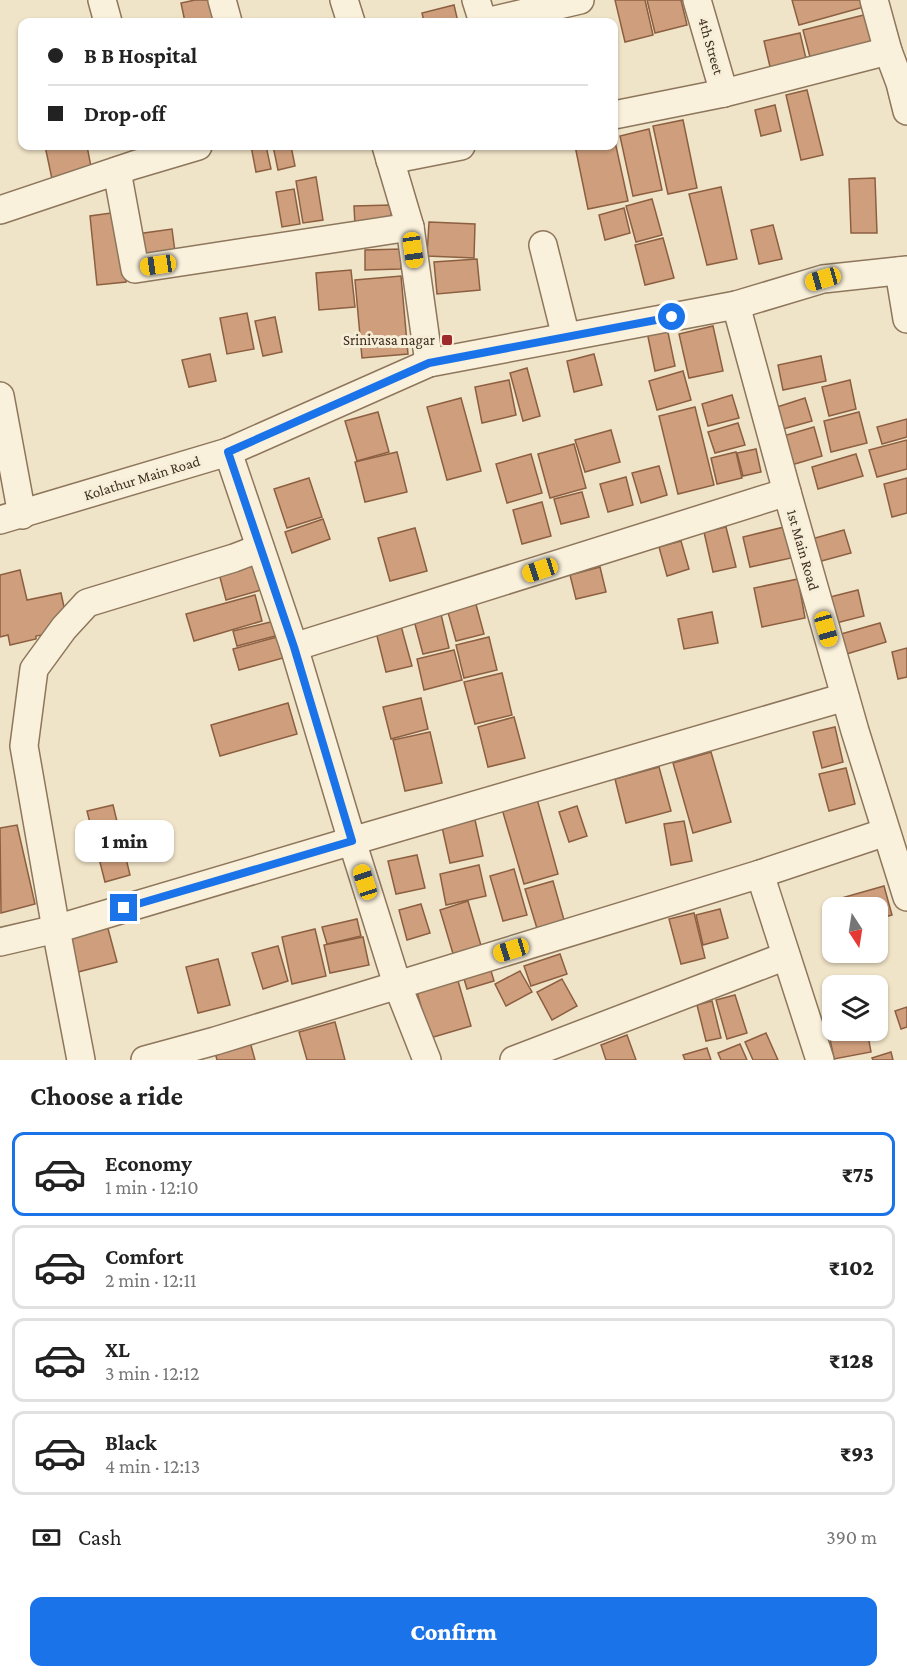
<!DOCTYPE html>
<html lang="en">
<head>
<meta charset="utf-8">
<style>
	body { margin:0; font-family:"Crimson Pro",serif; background:#f6f6f6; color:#222; height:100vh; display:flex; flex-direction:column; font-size:22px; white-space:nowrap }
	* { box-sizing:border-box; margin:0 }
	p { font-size:20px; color:#767676 }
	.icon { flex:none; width:33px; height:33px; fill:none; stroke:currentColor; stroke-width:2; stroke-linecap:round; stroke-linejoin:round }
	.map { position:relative; height:1060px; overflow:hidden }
	.panel { display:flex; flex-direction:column; background:#fff; flex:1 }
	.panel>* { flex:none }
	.banner { position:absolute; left:18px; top:18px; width:600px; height:132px; border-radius:12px; box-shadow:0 2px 4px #0004; display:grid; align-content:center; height:132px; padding:0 30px; background:#fff }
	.needle { width:39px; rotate:168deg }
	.buttons { position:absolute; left:822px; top:897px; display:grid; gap:12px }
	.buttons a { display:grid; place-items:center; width:66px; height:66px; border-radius:12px; background:#fff; box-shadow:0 2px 4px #0004; font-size:30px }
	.end { position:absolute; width:27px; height:27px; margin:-14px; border:8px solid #1a73e8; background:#fff; box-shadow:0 0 0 3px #fff }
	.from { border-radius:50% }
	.bubble { position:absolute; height:42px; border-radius:12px; background:#fff; box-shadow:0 2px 4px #0004; font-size:20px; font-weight:800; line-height:42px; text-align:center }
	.car { position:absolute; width:18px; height:36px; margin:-18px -9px; border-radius:8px; box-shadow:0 0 4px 2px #0007; background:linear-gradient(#f5c518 24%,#345 0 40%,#f5c518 0 76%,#345 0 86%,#f5c518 0) }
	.banner b { display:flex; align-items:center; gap:21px; height:57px; font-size:22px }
	.banner b+b { border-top:2px solid #e0e0e0 }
	.banner i { width:15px; height:15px; background:#222 }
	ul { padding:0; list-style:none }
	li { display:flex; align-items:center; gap:18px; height:84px; margin:0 12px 9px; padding:0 18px; border:3px solid #e0e0e0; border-radius:12px }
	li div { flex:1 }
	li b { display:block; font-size:22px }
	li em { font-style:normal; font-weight:800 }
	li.selected { border-color:#1a73e8 }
	li>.icon { width:54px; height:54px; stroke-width:1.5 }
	h2 { padding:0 30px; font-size:27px; line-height:72px }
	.pay { display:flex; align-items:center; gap:15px; height:66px; padding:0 30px; font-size:22px }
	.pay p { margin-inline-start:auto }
	.action { display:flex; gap:12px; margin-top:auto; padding:12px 30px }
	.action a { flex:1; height:69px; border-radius:12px; background:#1a73e8; color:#fff; font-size:24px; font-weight:800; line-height:69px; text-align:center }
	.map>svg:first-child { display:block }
	.building { fill:#cf9f7d; stroke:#8d5f41; stroke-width:1.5 }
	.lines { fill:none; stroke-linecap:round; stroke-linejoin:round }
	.minor-casing { stroke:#8d765c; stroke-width:30 }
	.minor { stroke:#faf1dc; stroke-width:27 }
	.route { stroke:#1a73e8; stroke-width:8 }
	.poi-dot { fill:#9e2a2b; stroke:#f7eed8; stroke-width:2 }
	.labels { text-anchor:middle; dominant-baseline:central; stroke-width:6; stroke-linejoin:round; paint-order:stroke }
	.street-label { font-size:15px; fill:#3d2e20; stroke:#f7eed8 }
	.poi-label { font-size:15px; fill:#3d2e20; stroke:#f7eed8; text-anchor:end }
</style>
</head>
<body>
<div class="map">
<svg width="907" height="1060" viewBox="0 0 907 1060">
	<rect width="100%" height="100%" fill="#f0e4c8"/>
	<g class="building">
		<polygon points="195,0 214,0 219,22 185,22 181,3"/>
		<polygon points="615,0 645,0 653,35 625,42"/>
		<polygon points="647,0 681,0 687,25 655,33"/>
		<polygon points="792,0 869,0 871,5 799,25"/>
		<polygon points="454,5 458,22 424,22 422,13"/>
		<polygon points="872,13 879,40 810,57 803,30"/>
		<polygon points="800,33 807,63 771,71 764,41"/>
		<polygon points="807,90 823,155 801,160 786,95"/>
		<polygon points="775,105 781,131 761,136 755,110"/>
		<polygon points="683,120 697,188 668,194 653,126"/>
		<polygon points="649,129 662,190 633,196 620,136"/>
		<polygon points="614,137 628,201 588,209 575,146 614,146"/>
		<polygon points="45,146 87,146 92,172 52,179"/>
		<polygon points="251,146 266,146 271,169 256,172"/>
		<polygon points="273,146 291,146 295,166 278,170"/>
		<polygon points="316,177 323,220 303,223 296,181"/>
		<polygon points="875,178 877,233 851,233 849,179"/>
		<polygon points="721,187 737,259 707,265 689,194"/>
		<polygon points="294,189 300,224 282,227 276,192"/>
		<polygon points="652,199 662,235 636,242 626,206"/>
		<polygon points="391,205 391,224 355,225 354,206"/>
		<polygon points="624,208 630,233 605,240 599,215"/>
		<polygon points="118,212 126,282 97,285 90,216"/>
		<polygon points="429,222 475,224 474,258 427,256"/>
		<polygon points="773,225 782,259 759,264 751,230"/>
		<polygon points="172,229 175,252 141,257 137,234"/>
		<polygon points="663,238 674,278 645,285 635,245"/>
		<polygon points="401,249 401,269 365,270 365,250"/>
		<polygon points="477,259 480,290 437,294 434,262"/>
		<polygon points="351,270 355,307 319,310 316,273"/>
		<polygon points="401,276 408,354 362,358 355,280"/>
		<polygon points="247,313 254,349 227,354 220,318"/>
		<polygon points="275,317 282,352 263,356 255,321"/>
		<polygon points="666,323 675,366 655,371 646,327"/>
		<polygon points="713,326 723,371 689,378 679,334"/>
		<polygon points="210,354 216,381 189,387 182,360"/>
		<polygon points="594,354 602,385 574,392 567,361"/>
		<polygon points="821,356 826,381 783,390 778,365"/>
		<polygon points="527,368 540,416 523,421 510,373"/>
		<polygon points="683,371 691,400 657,410 649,381"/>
		<polygon points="509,380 516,415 482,423 475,387"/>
		<polygon points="850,380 856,409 829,416 822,387"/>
		<polygon points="732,395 739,418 708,426 702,404"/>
		<polygon points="461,398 481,471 447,480 427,407"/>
		<polygon points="805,398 812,421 783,429 777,407"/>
		<polygon points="695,407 714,485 678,494 659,416"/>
		<polygon points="378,412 389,452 357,461 345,421"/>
		<polygon points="859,412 867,443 831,452 824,421"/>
		<polygon points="907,419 907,437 882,444 877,427"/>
		<polygon points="738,423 745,445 715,453 708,432"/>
		<polygon points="814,427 822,456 788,466 780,437"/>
		<polygon points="611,430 620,462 585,472 575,440"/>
		<polygon points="907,440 907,469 877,477 869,450"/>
		<polygon points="574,444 586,488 550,498 538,454"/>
		<polygon points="756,449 761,472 743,476 737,453"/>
		<polygon points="397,452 407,492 365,502 355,462"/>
		<polygon points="736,452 742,478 717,484 711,458"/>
		<polygon points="531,454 542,493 507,503 496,464"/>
		<polygon points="856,454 863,476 818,489 812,467"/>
		<polygon points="659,466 667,495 641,503 632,473"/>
		<polygon points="626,477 633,505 608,512 600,484"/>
		<polygon points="309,478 322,517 287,528 274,489"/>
		<polygon points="907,478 907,513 892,517 884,484"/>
		<polygon points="582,492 589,517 561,524 554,499"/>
		<polygon points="542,502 551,536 522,544 513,510"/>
		<polygon points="323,519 330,539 292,553 285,532"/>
		<polygon points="726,527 736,567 713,572 704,532"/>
		<polygon points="784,527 791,558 750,567 743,537"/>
		<polygon points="415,528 427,571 390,581 378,538"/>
		<polygon points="844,530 851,553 814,563 808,540"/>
		<polygon points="681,541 689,569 667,576 659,547"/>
		<polygon points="252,557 261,590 226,600 217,566"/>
		<polygon points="600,567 606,592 576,599 570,575"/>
		<polygon points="20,570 27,600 61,593 67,621 49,625 51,633 36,636 36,639 10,645 8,635 0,637 0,575"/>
		<polygon points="798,579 805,618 762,627 754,588"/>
		<polygon points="858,590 864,616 832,624 826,598"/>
		<polygon points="255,595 262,621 194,641 186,614"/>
		<polygon points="474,597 484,634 456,641 446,605"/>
		<polygon points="439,606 449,648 423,654 412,613"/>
		<polygon points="712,612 718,643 684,649 678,619"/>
		<polygon points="275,621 279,635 237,646 233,631"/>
		<polygon points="880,623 886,642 840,656 834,636"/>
		<polygon points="401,626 412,666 386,672 376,632"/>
		<polygon points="277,637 283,658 239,670 233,649"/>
		<polygon points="489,637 497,670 464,678 456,645"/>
		<polygon points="907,648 907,677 898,679 892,652"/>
		<polygon points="454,650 462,680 424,690 417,659"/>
		<polygon points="502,673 512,715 475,724 464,682"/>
		<polygon points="421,698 428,729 391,739 383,707"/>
		<polygon points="288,703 297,734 220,756 211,725"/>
		<polygon points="514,717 525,758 488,767 478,727"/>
		<polygon points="835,727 843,762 822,768 813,732"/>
		<polygon points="430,732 442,783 405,791 393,740"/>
		<polygon points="711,752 731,822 693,833 673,763"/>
		<polygon points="659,767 671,811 626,823 615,779"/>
		<polygon points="846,768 855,804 829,811 819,774"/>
		<polygon points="537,799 558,874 524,884 502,809"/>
		<polygon points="113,805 130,875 105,882 87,811"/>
		<polygon points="577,806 587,836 569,842 559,812"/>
		<polygon points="475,820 483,856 450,863 442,827"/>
		<polygon points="684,821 692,861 671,865 664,824"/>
		<polygon points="17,825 35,904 1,913 0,828"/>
		<polygon points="417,855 425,888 396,894 388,861"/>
		<polygon points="479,865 486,896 446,905 440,874"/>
		<polygon points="514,869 527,915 503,921 490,876"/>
		<polygon points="553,881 566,927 539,935 525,889"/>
		<polygon points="884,886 892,915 878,919 878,908 840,908 838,899"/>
		<polygon points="468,901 482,949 454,957 440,910"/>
		<polygon points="421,904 430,933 407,940 399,910"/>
		<polygon points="720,909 728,938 703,945 696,915"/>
		<polygon points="694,913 705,958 681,964 669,919"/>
		<polygon points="357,919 361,936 327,944 322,927"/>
		<polygon points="107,925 117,962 78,972 68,935"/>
		<polygon points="315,929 326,976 292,984 282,937"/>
		<polygon points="363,937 369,965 330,973 324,945"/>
		<polygon points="278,946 288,981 263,989 252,953"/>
		<polygon points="560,954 567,974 531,986 524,966"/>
		<polygon points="218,959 230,1005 198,1013 186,967"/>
		<polygon points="489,964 494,981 467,989 462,972"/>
		<polygon points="520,971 532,992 506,1006 495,984"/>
		<polygon points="562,979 577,1006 552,1020 537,992"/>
		<polygon points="458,981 471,1026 430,1038 417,992"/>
		<polygon points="735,995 747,1033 727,1039 716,1000"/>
		<polygon points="712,1001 721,1038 706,1041 697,1005"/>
		<polygon points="907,1007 907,1027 901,1029 895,1011"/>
		<polygon points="335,1022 345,1060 307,1060 299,1032"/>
		<polygon points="849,1030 867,1030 871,1052 834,1059 829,1034"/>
		<polygon points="766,1033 778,1060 753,1060 745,1042"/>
		<polygon points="627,1035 636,1060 606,1060 601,1045"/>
		<polygon points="250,1042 255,1060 217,1060 215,1052"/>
		<polygon points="740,1044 747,1060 721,1060 718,1053"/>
		<polygon points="707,1048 711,1060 685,1060 683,1055"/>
		<polygon points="891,1052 893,1060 873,1060 872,1058"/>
	</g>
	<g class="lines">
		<defs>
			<g id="minor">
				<polyline points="102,0 108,22"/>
				<polyline points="222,0 228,22"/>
				<polyline points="344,0 351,22"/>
				<polyline points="476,0 483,22"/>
				<polyline points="697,0 724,93"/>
				<polyline points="874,0 888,51 900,83 907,111"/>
				<polyline points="486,22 580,0"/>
				<polyline points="614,115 724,93 888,51"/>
				<polyline points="386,146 410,227 429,363"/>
				<polyline points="390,160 461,146"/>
				<polyline points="117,171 135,269 410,227"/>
				<polyline points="0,210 134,165 198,146"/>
				<polyline points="543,245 566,337"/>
				<polyline points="899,271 907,319"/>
				<polyline points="736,305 787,492 855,731 907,897"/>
				<polyline points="0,396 22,515"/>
				<polyline points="228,452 294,647 352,841 397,984 427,1060"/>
				<polyline points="0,520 228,452 429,363 736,305 823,279 907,270"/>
				<polyline points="294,647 787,492"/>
				<polyline points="760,874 820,1060"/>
				<polyline points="0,942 56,929 352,841 845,697"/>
				<polyline points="81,1060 56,929 24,746 34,669 64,628 87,603 234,558 260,548"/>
				<polyline points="145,1060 215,1041 760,874 886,832"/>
				<polyline points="514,1060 786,956"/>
			</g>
		</defs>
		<use href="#minor" class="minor-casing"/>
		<use href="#minor" class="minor"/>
	</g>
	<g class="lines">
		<polyline class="route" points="124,908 352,841 294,647 228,452 429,363 672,317"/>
	</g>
	<rect class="poi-dot" x="441" y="334" width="12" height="12" rx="3"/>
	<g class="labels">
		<g class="street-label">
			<text transform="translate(711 46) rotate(74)">4th Street</text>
			<text transform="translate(142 478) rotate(-17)">Kolathur Main Road</text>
			<text transform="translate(803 550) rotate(74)">1st Main Road</text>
		</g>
		<g class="poi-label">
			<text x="435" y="340">Srinivasa nagar</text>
		</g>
	</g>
</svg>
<div class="buttons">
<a><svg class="needle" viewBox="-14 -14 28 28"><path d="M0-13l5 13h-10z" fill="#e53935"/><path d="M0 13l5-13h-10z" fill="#767676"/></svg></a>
<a><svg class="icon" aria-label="layers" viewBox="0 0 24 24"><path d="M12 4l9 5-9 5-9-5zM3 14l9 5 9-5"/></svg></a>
</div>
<i class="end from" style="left:672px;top:317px"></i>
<i class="end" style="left:124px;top:908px"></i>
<div class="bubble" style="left:75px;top:820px;width:99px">1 min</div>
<i class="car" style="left:413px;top:250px;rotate:172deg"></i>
<i class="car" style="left:158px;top:265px;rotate:262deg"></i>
<i class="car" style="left:823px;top:279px;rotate:254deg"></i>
<i class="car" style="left:540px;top:570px;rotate:252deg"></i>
<i class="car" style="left:826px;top:629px;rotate:164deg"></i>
<i class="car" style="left:365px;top:882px;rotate:342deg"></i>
<i class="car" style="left:511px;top:950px;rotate:253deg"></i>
<div class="banner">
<b><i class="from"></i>B B Hospital</b>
<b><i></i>Drop-off</b>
</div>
</div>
<section class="panel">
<h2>Choose a ride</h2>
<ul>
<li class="selected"><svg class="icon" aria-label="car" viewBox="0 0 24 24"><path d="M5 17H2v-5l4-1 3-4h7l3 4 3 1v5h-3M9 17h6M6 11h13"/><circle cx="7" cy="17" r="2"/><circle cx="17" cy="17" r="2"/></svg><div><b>Economy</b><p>1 min · 12:10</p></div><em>₹75</em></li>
<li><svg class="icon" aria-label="car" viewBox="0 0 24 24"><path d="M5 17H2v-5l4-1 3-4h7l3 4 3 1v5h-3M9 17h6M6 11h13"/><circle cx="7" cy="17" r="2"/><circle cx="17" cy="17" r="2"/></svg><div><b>Comfort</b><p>2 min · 12:11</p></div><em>₹102</em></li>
<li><svg class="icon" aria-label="car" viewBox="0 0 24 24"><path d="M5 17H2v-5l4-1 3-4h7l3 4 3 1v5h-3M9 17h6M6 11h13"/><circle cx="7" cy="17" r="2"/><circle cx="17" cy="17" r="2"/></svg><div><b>XL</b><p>3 min · 12:12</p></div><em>₹128</em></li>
<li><svg class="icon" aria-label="car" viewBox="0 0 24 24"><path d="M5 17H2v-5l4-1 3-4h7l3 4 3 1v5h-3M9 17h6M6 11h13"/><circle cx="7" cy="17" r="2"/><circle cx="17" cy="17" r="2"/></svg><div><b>Black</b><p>4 min · 12:13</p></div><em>₹93</em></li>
</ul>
<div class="pay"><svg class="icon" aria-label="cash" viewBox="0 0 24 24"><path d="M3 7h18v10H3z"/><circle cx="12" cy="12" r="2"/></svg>Cash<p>390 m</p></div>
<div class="action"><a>Confirm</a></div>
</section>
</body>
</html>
